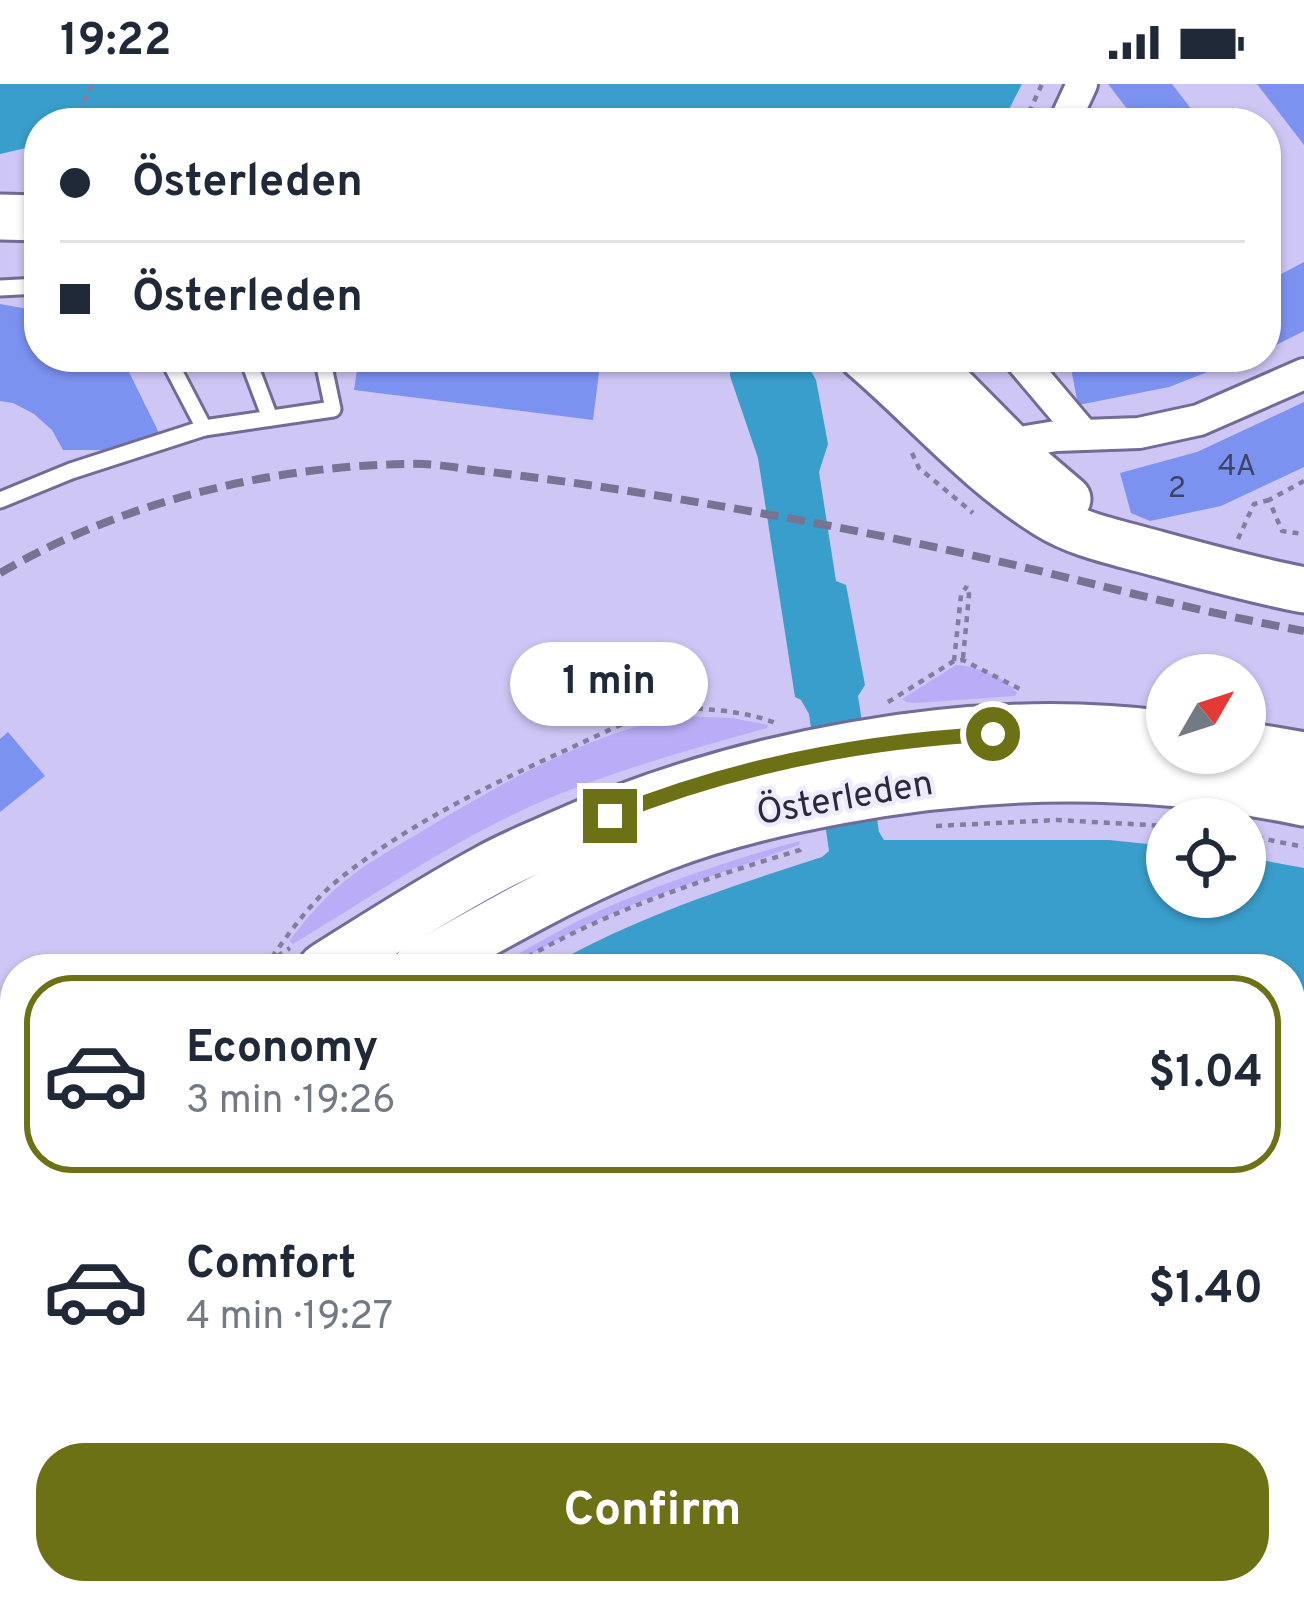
<!DOCTYPE html>
<html lang="en">
<head>
<meta charset="utf-8">
<style>
	body { margin:0; font-family:Overpass,sans-serif; background:#f6f6f7; color:#1f2937; height:100vh; display:flex; flex-direction:column; font-size:45px; white-space:nowrap }
	* { box-sizing:border-box; margin:0 }
	p { font-size:39px; color:#747a83 }
	.icon { flex:none; width:66px; height:66px; fill:none; stroke:currentColor; stroke-width:2; stroke-linecap:round; stroke-linejoin:round }
	.map { position:relative; flex:1; overflow:hidden }
	.panel { position:absolute; left:0px; top:870px; width:1305px; height:651px; display:flex; flex-direction:column; background:#fff; border-radius:48px 48px 0 0; box-shadow:0 3px 9px #0004 }
	.panel>* { flex:none }
	.hud { position:absolute; left:24px; top:24px; width:1257px; height:264px; border-radius:48px; box-shadow:0 3px 9px #0004; display:grid; align-content:center; height:264px; padding:0 36px; background:#fff }
	.needle { width:78px; rotate:51deg }
	.fabs { position:absolute; left:1146px; top:570px; display:grid; gap:24px }
	.fabs a { display:grid; place-items:center; width:120px; height:120px; border-radius:50%; background:#fff; box-shadow:0 3px 9px #0004; font-size:60px }
	.end { position:absolute; width:54px; height:54px; margin:-27px; border:15px solid #6d7116; background:#fff; box-shadow:0 0 0 6px #fff }
	.from { border-radius:50% }
	.bubble { position:absolute; height:84px; border-radius:42px; background:#fff; box-shadow:0 3px 9px #0004; font-size:39px; font-weight:700; line-height:84px; text-align:center }
	.hud b { display:flex; align-items:center; gap:42px; height:114px; font-size:45px }
	.hud b+b { border-top:3px solid #e0e1e3 }
	.hud i { width:30px; height:30px; background:#1f2937 }
	ul { padding:21px 0 0; list-style:none }
	li { display:flex; align-items:center; gap:36px; height:198px; margin:0 24px 18px; padding:0 12px; border:6px solid transparent; border-radius:48px }
	li div { flex:1 }
	li b { display:block; font-size:45px }
	li em { font-style:normal; font-weight:700 }
	li.selected { border-color:#6d7116 }
	li>.icon { width:108px; height:108px; stroke-width:1.5 }
	.action { display:flex; gap:24px; margin-top:auto; padding:24px 36px }
	.action a { flex:1; height:138px; border-radius:48px; background:#6d7116; color:#fff; font-size:48px; font-weight:700; line-height:138px; text-align:center }
	.status { display:flex; justify-content:space-between; align-items:center; height:84px; padding:0 60px; background:#fff; direction:ltr }
	.status svg { height:33px; fill:currentColor }
	.map>svg:first-child { display:block }
	.green { fill:#baacf6 }
	.water { fill:#3a9ecc }
	.building { fill:#7c92f1 }
	.lines { fill:none; stroke-linecap:round; stroke-linejoin:round }
	.lane-casing { stroke:#726b95; stroke-width:21 }
	.street-casing { stroke:#726b95; stroke-width:36 }
	.secondary-casing { stroke:#726b95; stroke-width:51 }
	.primary-casing { stroke:#726b95; stroke-width:57 }
	.path { stroke:#837d9f; stroke-width:4.5; stroke-dasharray:6 6; stroke-linecap:butt }
	.lane { stroke:#fff; stroke-width:15 }
	.street { stroke:#fff; stroke-width:30 }
	.secondary { stroke:#fff; stroke-width:45 }
	.primary { stroke:#fff; stroke-width:51 }
	.rail { stroke:#797393; stroke-width:8; stroke-dasharray:18 9; stroke-linecap:butt }
	.route { stroke:#6d7116; stroke-width:15 }
	.labels { text-anchor:middle; dominant-baseline:central; stroke-width:9; stroke-linejoin:round; paint-order:stroke }
	.number-label { font-size:30px; fill:#404368 }
	.street-label { font-size:36px; fill:#2c293b; stroke:#eeebfe }
</style>
</head>
<body>
<div class="status"><b>19:22</b><svg viewBox="0 0 49 12"><path d="M0 12V9h3v3zM5 12V6h3v6zM10 12V3h3v9zM15 12V0h3v12zM26 1h20v11H26zM47 4h2v5h-2z"/></svg></div>
<div class="map">
<svg width="1304" height="1520" viewBox="0 0 1304 1520">
	<rect width="100%" height="100%" fill="#cec6f5"/>
	<g class="green">
		<path d="M956,581C976,582 1005,593 1017,609L1015,612L914,619L906,618L902,615Z"/>
		<path d="M677,632L732,634L768,641L767,644C696,664 626,683 557,711C463,749 380,808 293,860L289,857C304,838 320,818 339,802C364,780 396,763 424,746C503,698 587,651 677,632Z"/>
		<path d="M800,757L799,761L644,816L588,840L502,885H492C527,865 562,844 599,827C664,798 731,776 800,757Z"/>
	</g>
	<g class="water">
		<polygon points="0,0 1022,0 1002,39 39,39 39,53 26,64 0,70"/>
		<path d="M731,273H803L816,296L828,360L819,388L836,497L846,501L865,601L858,612L879,748L884,756H1109L1167,762V813H1245V773L1304,784V1520H457L446,1506H1290V885H545C632,834 726,804 822,773L829,767L809,630L801,616L795,613L758,374L730,292Z"/>
	</g>
	<g class="building">
		<polygon points="1108,0 1172,0 1202,39 1138,39"/>
		<polygon points="1257,0 1304,0 1304,61"/>
		<polygon points="1304,178 1304,247 1266,266 1266,198"/>
		<polygon points="0,220 39,227 39,273 114,273 128,286 159,349 111,366 63,366 52,346 34,330 13,319 0,317"/>
		<polygon points="359,273 601,273 593,336 354,306"/>
		<polygon points="1069,273 1246,273 1169,303 1078,321"/>
		<polygon points="1304,318 1304,383 1221,422 1150,437 1131,429 1120,389 1197,368"/>
		<polygon points="8,648 45,692 0,728 0,655"/>
		<polygon points="0,1482 15,1502 15,1506 18,1506 29,1520 0,1520"/>
		<polygon points="175,1506 294,1506 305,1520 156,1520"/>
		<polygon points="824,1506 917,1506 899,1520 835,1520"/>
	</g>
	<g class="lines">
		<defs>
			<g id="lane">
				<polyline points="0,204 39,202"/>
				<polyline points="247,273 270,334"/>
				<polyline points="204,344 333,325 322,273"/>
				<polyline points="0,416 71,387 204,344 167,273"/>
				<polyline points="329,1506 340,1520"/>
			</g>
			<g id="street">
				<polyline points="1064,39 1082,0"/>
				<polyline points="1018,273 1083,350"/>
				<polyline points="997,362 1056,352 1139,349 1199,336 1304,290"/>
			</g>
			<g id="secondary">
				<polyline points="0,133 39,134"/>
				<path d="M863,273C924,325 978,389 1046,431C1078,451 1115,458 1151,468C1202,482 1252,496 1304,506"/>
				<polyline points="916,273 947,298 1034,386 1068,415"/>
				<polyline points="0,1409 15,1430"/>
				<polyline points="69,1506 79,1520"/>
			</g>
			<g id="primary">
				<polyline points="1245,664 1304,674"/>
				<path d="M324,885C378,851 432,816 488,786C509,774 532,765 554,755C736,673 967,627 1167,653"/>
				<path d="M418,885C498,839 577,794 663,761C720,739 780,725 840,714C994,685 1150,684 1304,716"/>
				<polyline points="0,1096 15,1086"/>
				<polyline points="0,1187 15,1164"/>
			</g>
		</defs>
		<use href="#lane" class="lane-casing"/>
		<use href="#street" class="street-casing"/>
		<use href="#secondary" class="secondary-casing"/>
		<use href="#primary" class="primary-casing"/>
		<g class="path">
			<polyline points="73,39 93,0"/>
			<polyline points="1024,39 1042,0"/>
			<polyline points="912,369 919,384 973,429"/>
			<polyline points="1304,397 1269,416 1282,447 1304,450"/>
			<polyline points="1238,455 1254,420 1269,416"/>
			<polyline points="963,574 969,511 967,502"/>
			<polyline points="954,577 961,511 967,502"/>
			<polyline points="888,618 954,577 963,576 1020,605"/>
			<polyline points="936,742 1057,736 1167,742"/>
			<polyline points="1245,751 1304,763"/>
			<path d="M272,873C292,845 312,817 338,796C410,738 496,698 579,660C608,647 643,628 674,625C702,623 750,628 775,639"/>
			<polyline points="257,885 290,864"/>
			<path d="M507,885C597,830 700,796 800,766L804,762"/>
			<polyline points="0,1243 8,1224"/>
			<polyline points="0,1300 15,1325"/>
			<polyline points="124,1506 132,1520"/>
			<polyline points="461,1506 466,1510 471,1506"/>
		</g>
		<use href="#lane" class="lane"/>
		<use href="#street" class="street"/>
		<use href="#secondary" class="secondary"/>
		<use href="#primary" class="primary"/>
		<path class="rail" d="M0,489C122,418 269,382 409,380C433,379 458,384 482,387C533,393 584,400 635,408C755,427 875,449 993,476C1097,500 1199,528 1304,547"/>
	</g>
	<g class="lines">
		<path class="route" d="M610,732C731,683 862,657 993,650"/>
	</g>
	<g class="labels">
		<g class="number-label">
			<text x="1237" y="383">4A</text>
			<text x="1177" y="405">2</text>
		</g>
		<g class="street-label">
			<text transform="translate(845 716) rotate(-10)">Österleden</text>
		</g>
	</g>
</svg>
<div class="fabs">
<a><svg class="needle" viewBox="-14 -14 28 28"><path d="M0-13l5 13h-10z" fill="#e53935"/><path d="M0 13l5-13h-10z" fill="#747a83"/></svg></a>
<a><svg class="icon" aria-label="locate" viewBox="0 0 24 24"><circle cx="12" cy="12" r="6"/><path d="M12 2v4M12 18v4M2 12h4M18 12h4"/></svg></a>
</div>
<i class="end from" style="left:993px;top:650px"></i>
<i class="end" style="left:610px;top:732px"></i>
<div class="bubble" style="left:510px;top:558px;width:198px">1 min</div>
<div class="hud">
<b><i class="from"></i>Österleden</b>
<b><i></i>Österleden</b>
</div>
<section class="panel">
<ul>
<li class="selected"><svg class="icon" aria-label="car" viewBox="0 0 24 24"><path d="M5 17H2v-5l4-1 3-4h7l3 4 3 1v5h-3M9 17h6M6 11h13"/><circle cx="7" cy="17" r="2"/><circle cx="17" cy="17" r="2"/></svg><div><b>Economy</b><p>3 min · 19:26</p></div><em>$1.04</em></li>
<li><svg class="icon" aria-label="car" viewBox="0 0 24 24"><path d="M5 17H2v-5l4-1 3-4h7l3 4 3 1v5h-3M9 17h6M6 11h13"/><circle cx="7" cy="17" r="2"/><circle cx="17" cy="17" r="2"/></svg><div><b>Comfort</b><p>4 min · 19:27</p></div><em>$1.40</em></li>
</ul>
<div class="action"><a>Confirm</a></div>
</section>
</div>
</body>
</html>
